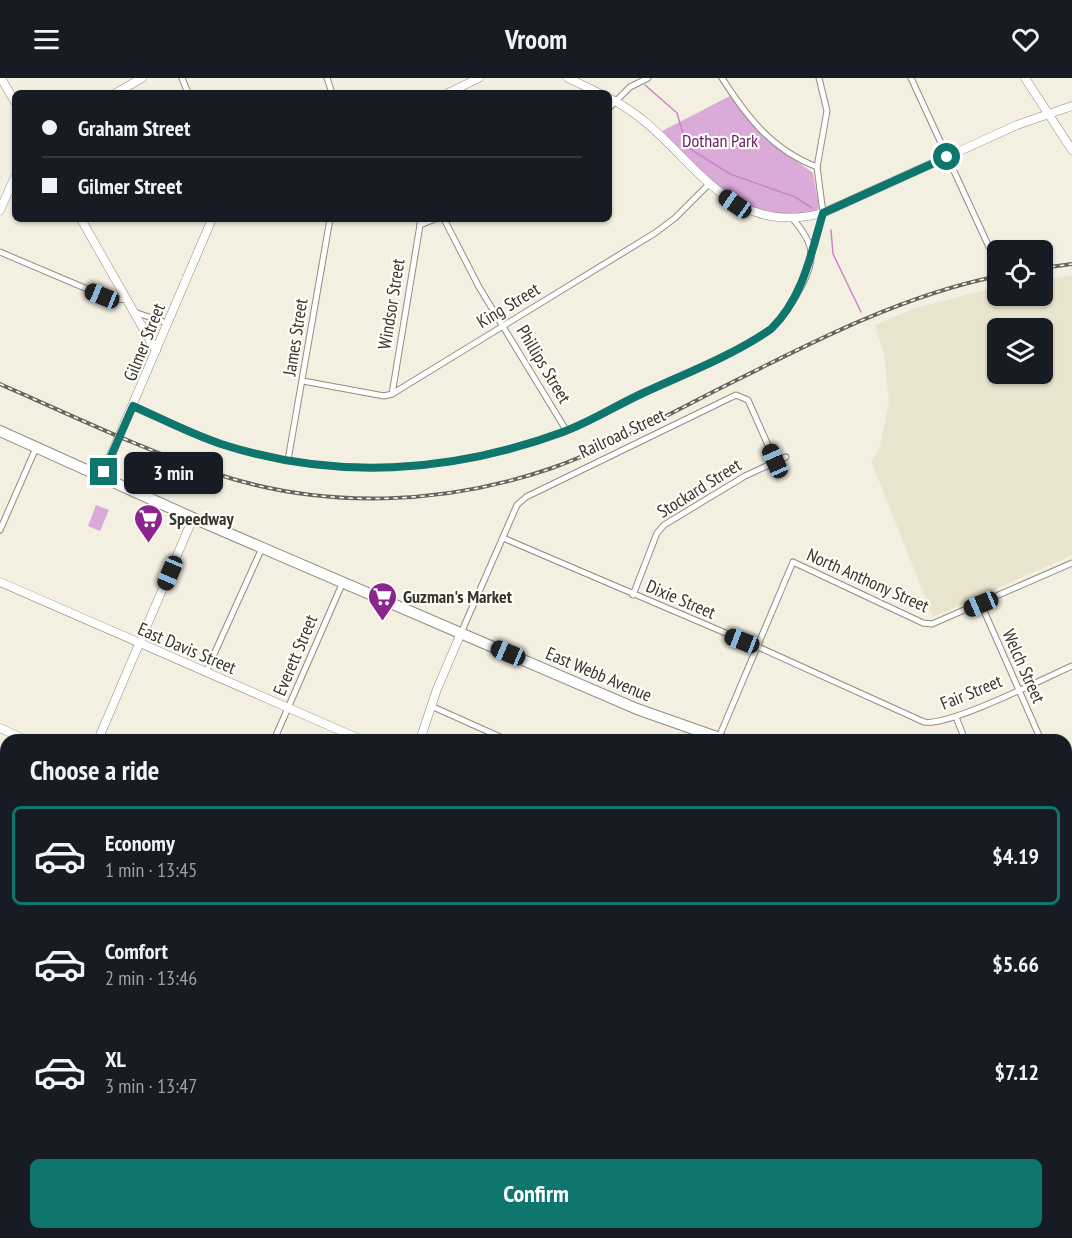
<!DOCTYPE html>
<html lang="en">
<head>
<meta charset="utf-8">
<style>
	body { margin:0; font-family:"PT Sans Narrow",sans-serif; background:#20242c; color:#f1f3f6; height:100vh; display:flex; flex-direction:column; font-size:22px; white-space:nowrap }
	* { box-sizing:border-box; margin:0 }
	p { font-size:20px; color:#9ea1a6 }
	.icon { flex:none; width:33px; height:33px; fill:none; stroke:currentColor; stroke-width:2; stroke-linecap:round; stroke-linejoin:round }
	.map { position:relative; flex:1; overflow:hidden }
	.panel { position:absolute; left:0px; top:656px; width:1072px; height:506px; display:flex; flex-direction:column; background:#171b24; border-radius:18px 18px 0 0; box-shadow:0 2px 4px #0004 }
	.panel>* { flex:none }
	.banner { position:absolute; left:12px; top:12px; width:600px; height:132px; border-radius:9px; box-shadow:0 2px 4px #0004; display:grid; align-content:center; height:132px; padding:0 30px; background:#171b24 }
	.tools { position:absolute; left:987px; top:162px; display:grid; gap:12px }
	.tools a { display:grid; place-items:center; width:66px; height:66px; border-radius:9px; background:#171b24; box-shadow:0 2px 4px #0004; font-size:30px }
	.end { position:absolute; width:27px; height:27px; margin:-14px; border:8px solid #0f766e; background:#fff; box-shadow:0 0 0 3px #fff }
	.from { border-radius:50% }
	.bubble { position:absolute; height:42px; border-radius:9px; background:#171b24; box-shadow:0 2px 4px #0004; font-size:20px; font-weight:700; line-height:42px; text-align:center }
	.car { position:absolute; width:18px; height:36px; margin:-18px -9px; border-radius:8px; box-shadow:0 0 4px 2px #0007; background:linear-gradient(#222 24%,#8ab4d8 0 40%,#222 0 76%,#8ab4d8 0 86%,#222 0) }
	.banner b { display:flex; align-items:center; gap:21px; height:57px; font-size:22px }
	.banner b+b { border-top:2px solid #363941 }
	.banner i { width:15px; height:15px; background:#f1f3f6 }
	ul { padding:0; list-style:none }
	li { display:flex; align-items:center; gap:18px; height:99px; margin:0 12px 9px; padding:0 18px; border:3px solid transparent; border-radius:9px }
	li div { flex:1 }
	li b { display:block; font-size:22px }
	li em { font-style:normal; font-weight:700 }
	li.active { border-color:#0f766e }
	li>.icon { width:54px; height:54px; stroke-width:1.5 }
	h2 { padding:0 30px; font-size:27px; line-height:72px }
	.action { display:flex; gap:12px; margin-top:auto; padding:12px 30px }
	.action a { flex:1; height:69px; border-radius:9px; background:#0f766e; color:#fff; font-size:24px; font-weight:700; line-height:69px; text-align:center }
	header { display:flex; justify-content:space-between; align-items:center; height:78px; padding:0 30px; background:#171b24; font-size:27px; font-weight:700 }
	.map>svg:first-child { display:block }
	.built { fill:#e9e4ce; fill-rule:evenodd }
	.green { fill:#daaad9 }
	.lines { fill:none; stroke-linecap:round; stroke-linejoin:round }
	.stream { stroke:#c887c8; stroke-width:1.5 }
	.street-casing { stroke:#908d80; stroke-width:7 }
	.secondary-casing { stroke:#908d80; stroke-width:9 }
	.highway-casing { stroke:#908d80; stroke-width:12 }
	.street { stroke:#fff; stroke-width:5 }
	.secondary { stroke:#fff; stroke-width:8 }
	.highway { stroke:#fff; stroke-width:10 }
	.rail-casing { stroke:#67655e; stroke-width:4 }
	.rail { stroke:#fefdf7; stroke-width:1.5; stroke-dasharray:4.5; stroke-linecap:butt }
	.route { stroke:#0f766e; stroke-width:8 }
	.labels { text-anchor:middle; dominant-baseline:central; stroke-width:4.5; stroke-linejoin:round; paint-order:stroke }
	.park-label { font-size:18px; fill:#671969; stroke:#fefdf7 }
	.street-label { font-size:18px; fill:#35342f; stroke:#fefdf7 }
	.poi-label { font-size:18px; font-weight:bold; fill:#35342f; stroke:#fefdf7; text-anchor:start }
</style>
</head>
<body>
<header><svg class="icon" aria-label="menu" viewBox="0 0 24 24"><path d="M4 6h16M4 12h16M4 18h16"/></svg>Vroom<svg class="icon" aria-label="heart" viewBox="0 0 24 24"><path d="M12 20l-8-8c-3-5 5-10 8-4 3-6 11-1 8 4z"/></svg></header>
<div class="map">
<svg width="1072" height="1160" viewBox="0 0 1072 1160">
	<rect width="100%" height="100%" fill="#f3f0e2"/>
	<path class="built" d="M1072,197V477L933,539L871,383L879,372L889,324L884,276L875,247L915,230L997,209L998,218H1042L1043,202ZM998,250H1042V296H998Z"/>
	<g class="green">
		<path d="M730,18L768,63L813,95L819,129L815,134C736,144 713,102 662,53Z"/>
		<polygon points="96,427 109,432 100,453 88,448"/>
	</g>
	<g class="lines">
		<g class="stream">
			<polyline points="645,7 677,35 687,69 730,96 795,119 812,130"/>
			<polyline points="831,152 833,176 861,234"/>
		</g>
		<defs>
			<g id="street">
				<polyline points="182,0 188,15"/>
				<polyline points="327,0 332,15"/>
				<path d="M722,0C747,39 772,72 817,89"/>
				<polyline points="911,0 989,169"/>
				<polyline points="609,30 630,9 648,0"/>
				<polyline points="444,141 479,209 566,352"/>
				<polyline points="420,147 435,141"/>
				<polyline points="0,174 113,222 125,221"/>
				<polyline points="811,174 823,135 817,89 827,33 819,0"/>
				<polyline points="134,234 167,245"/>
				<polyline points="303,303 384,318 392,316 655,155 675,140 710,105"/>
				<polyline points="392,316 421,141"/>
				<path d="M133,328C162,341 191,356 221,366C335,403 452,395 563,354C590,344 615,329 641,316C684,296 732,278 771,251C786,236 814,196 811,173C809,161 800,149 792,140"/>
				<polyline points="288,382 330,141"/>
				<polyline points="0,452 36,370"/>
				<path d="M503,460L756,568L924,644C948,649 1045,600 1072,588"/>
				<polyline points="633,517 657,455 664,447 745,398 786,379"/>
				<polyline points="981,526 1041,662"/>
				<polyline points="461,555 517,427 526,419 736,317 748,322 775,383"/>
				<polyline points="206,594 262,470"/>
				<polyline points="431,628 507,662"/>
				<polyline points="956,639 965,662"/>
				<polyline points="719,659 793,484 923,545 932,546 1072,485"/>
				<polyline points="274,662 343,504"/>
				<polyline points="1066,817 1072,826"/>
				<polyline points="1066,916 1072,913"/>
				<polyline points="1066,1025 1072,1022"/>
				<polyline points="1066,1132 1072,1130"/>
				<polyline points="195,1155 197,1160"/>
				<polyline points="329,1155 331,1160"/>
				<polyline points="473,1155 476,1160"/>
				<polyline points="622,1155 626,1160"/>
				<polyline points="876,1155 879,1160"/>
				<polyline points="0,1157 6,1160"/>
				<polyline points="46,1160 47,1155"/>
				<polyline points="236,1160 243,1155"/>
				<polyline points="566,1160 574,1155"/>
				<polyline points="1005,1160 1014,1155"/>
			</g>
			<g id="secondary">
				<polyline points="1,0 15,24"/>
				<polyline points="568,0 599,15"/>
				<polyline points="1025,0 1072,72"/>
				<polyline points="116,15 142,0"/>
				<polyline points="448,15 479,0"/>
				<path d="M609,20C689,59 717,163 823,135L1017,47L1072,28"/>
				<polyline points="0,132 15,99"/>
				<polyline points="81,141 156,273"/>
				<polyline points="102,398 212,141"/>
				<polyline points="0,504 362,662"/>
				<polyline points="0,650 26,662"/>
				<polyline points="98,662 193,440"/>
				<polyline points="420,662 437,611 461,555"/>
				<polyline points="1066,698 1072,696"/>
				<polyline points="0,796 6,799"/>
				<polyline points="0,888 6,874"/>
				<polyline points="691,1155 695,1160"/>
				<polyline points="1023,1155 1024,1160"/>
			</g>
			<g id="highway">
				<polyline points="0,353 193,440 637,631 725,662"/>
				<polyline points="1066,759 1072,760"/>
			</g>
		</defs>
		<use href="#street" class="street-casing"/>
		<use href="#secondary" class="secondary-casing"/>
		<use href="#highway" class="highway-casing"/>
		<use href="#street" class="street"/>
		<use href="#secondary" class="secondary"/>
		<use href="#highway" class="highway"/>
		<defs>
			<g id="rail">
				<polyline points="1042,190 1072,186"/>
				<path d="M0,306C71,337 143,372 217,396C325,432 445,427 552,390C606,371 656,343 707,317C799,271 895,219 998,198"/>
			</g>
		</defs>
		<use href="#rail" class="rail-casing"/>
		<use href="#rail" class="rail"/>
	</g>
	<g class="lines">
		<path class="route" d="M104,394L133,328C162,341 191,356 221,366C335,403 452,395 563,354C590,344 615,328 641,316C684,296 732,278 771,251C803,220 811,176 823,135L947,79"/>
	</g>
	<defs>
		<symbol id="supermarket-pin" viewBox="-11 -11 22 30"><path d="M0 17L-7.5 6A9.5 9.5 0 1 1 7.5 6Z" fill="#8a258d" stroke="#fefdf7"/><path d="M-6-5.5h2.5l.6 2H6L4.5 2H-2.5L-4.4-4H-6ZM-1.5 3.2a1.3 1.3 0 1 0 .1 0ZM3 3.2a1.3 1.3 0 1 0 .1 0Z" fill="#fff"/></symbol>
	</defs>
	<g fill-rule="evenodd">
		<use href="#supermarket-pin" x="132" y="424" width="33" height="45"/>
		<use href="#supermarket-pin" x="366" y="502" width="33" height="45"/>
	</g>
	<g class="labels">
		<g class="park-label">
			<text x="720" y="62">Dothan Park</text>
		</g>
		<g class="street-label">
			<text transform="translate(391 226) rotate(-81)">Windsor Street</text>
			<text transform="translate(508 227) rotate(-31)">King Street</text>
			<text transform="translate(295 259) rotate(-81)">James Street</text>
			<text transform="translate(144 264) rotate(-68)">Gilmer Street</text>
			<text transform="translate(544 286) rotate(59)">Phillips Street</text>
			<text transform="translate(622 355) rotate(-25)">Railroad Street</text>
			<text transform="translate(699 410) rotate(-32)">Stockard Street</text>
			<text transform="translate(868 502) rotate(24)">North Anthony Street</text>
			<text transform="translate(681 521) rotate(23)">Dixie Street</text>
			<text transform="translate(187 570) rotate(23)">East Davis Street</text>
			<text transform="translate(295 577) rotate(-67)">Everett Street</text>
			<text transform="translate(1024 588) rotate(66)">Welch Street</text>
			<text transform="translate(599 596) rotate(23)">East Webb Avenue</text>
			<text transform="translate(971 614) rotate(-22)">Fair Street</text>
		</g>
		<g class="poi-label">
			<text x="169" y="440">Speedway</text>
			<text x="403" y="518">Guzman's Market</text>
		</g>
	</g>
</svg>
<div class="tools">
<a><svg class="icon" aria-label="locate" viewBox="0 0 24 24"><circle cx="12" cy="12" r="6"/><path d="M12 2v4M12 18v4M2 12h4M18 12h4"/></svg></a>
<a><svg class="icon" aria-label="layers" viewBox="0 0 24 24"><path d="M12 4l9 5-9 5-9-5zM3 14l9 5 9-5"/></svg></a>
</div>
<i class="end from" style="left:947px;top:79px"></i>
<i class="end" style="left:104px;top:394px"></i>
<div class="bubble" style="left:124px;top:374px;width:99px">3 min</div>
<i class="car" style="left:735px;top:126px;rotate:305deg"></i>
<i class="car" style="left:102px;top:218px;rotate:292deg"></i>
<i class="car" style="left:775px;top:383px;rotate:336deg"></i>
<i class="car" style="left:170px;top:495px;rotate:203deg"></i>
<i class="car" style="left:981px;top:526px;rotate:247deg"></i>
<i class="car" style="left:742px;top:563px;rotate:291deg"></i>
<i class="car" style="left:508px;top:575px;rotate:293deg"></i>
<div class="banner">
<b><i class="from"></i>Graham Street</b>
<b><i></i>Gilmer Street</b>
</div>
<section class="panel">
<h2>Choose a ride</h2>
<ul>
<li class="active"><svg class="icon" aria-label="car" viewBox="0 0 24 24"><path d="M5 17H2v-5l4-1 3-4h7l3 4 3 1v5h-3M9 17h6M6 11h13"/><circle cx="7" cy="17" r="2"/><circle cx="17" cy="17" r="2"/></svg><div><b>Economy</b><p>1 min · 13:45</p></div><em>$4.19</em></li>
<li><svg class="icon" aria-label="car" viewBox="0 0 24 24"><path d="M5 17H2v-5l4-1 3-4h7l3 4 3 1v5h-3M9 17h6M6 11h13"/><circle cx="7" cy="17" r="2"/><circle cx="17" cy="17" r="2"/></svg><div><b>Comfort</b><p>2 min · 13:46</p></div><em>$5.66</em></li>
<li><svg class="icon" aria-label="car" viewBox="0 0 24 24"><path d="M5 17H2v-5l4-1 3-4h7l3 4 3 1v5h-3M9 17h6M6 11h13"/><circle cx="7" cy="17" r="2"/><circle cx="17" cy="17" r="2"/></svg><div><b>XL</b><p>3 min · 13:47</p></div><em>$7.12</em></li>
</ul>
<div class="action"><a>Confirm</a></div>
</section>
</div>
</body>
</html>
